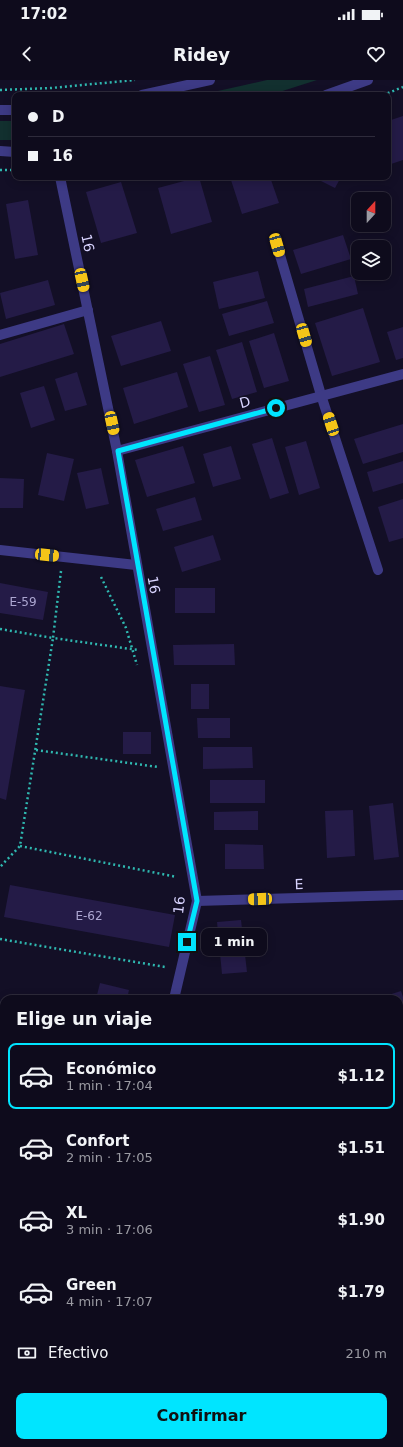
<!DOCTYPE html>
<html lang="es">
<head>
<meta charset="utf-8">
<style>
	body { margin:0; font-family:"DejaVu Sans",sans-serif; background:#171425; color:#f1f3f6; height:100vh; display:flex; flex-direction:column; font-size:15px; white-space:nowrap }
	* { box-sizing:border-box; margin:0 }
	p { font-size:13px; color:#9b9ba3 }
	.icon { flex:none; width:22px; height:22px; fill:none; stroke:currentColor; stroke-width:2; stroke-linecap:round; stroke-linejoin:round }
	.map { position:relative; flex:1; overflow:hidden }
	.side { position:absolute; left:0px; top:915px; width:403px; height:452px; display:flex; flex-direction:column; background:#0e0b1c; border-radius:12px 12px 0 0; box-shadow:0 2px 10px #0003,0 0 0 1px #2e2b3b }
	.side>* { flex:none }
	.top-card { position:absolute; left:12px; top:12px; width:379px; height:88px; border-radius:8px; box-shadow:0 2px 10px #0003,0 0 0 1px #2e2b3b; display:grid; align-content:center; height:88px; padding:0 16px; background:#0e0b1c }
	.needle { width:26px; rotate:21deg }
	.controls { position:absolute; left:351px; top:112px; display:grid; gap:8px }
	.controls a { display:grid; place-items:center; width:40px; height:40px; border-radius:8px; background:#0e0b1c; box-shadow:0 2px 10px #0003,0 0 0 1px #2e2b3b; font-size:20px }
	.end { position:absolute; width:18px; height:18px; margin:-9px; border:5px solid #00e5ff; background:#111; box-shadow:0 0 0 2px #111 }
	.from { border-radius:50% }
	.bubble { position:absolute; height:28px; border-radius:8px; background:#0e0b1c; box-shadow:0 2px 10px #0003,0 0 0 1px #2e2b3b; font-size:13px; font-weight:700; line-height:28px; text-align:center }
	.car { position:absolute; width:12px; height:24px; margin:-12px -6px; border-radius:5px; box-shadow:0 0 3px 1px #0007; background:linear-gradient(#f5c518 24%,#345 0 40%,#f5c518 0 76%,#345 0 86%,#f5c518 0) }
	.top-card b { display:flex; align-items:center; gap:14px; height:38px; font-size:15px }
	.top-card b+b { border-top:1px solid #2e2b3b }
	.top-card i { width:10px; height:10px; background:#f1f3f6 }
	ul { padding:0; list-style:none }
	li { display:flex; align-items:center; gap:12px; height:66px; margin:0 8px 6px; padding:0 8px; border:2px solid transparent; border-radius:8px }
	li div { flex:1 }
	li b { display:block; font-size:15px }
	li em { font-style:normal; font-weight:700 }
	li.on { border-color:#00e5ff }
	li>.icon { width:36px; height:36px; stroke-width:1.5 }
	h2 { padding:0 16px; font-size:18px; line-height:48px }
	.pay { display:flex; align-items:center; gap:10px; height:44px; padding:0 16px; font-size:15px }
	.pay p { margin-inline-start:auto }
	.primary-button { display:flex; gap:8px; margin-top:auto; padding:8px 16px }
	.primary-button a { flex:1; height:46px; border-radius:8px; background:#00e5ff; color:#111; font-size:16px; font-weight:700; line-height:46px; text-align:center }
	.status { display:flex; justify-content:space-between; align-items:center; height:28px; padding:0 20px; background:#0e0b1c; direction:ltr }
	.status svg { height:11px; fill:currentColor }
	header { display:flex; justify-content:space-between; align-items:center; height:52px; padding:0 16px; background:#0e0b1c; font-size:18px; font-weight:700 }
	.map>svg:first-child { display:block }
	.green { fill:#12302f }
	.building { fill:#241b47 }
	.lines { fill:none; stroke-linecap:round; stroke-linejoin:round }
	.path { stroke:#2fb8b0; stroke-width:2.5; stroke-dasharray:2 3; stroke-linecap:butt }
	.service { stroke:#3d3a85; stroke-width:10 }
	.minor { stroke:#3d3a85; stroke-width:10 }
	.tertiary { stroke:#3d3a85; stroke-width:10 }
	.secondary { stroke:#6f6bff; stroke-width:10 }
	.route { stroke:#00e5ff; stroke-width:5 }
	.labels { text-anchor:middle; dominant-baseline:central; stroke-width:3; stroke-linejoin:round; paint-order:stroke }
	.number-label { font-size:12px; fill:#aca6d1 }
	.street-label { font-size:14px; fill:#d9d4ff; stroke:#130f26 }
</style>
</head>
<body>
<div class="status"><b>17:02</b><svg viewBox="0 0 49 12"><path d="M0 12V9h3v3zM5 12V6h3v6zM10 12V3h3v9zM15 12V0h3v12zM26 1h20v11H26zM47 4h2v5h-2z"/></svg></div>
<header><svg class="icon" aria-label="back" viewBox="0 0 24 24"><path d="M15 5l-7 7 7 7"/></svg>Ridey<svg class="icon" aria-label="heart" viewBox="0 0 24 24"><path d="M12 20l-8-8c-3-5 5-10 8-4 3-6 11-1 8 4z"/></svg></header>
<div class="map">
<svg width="403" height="1367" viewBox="0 0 403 1367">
	<rect width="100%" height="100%" fill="#130f26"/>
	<g class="green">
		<polygon points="267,0 317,0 270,15 200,15"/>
		<rect x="0" y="41" width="15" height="19"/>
	</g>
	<g class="building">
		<polygon points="403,36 403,80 388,85 388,41"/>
		<polygon points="199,97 212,142 171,154 158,108"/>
		<polygon points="230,97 270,97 279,123 242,134"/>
		<polygon points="313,97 341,97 335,108"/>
		<polygon points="121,102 137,153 101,163 86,112"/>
		<polygon points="28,120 38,175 15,179 6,124"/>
		<polygon points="343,155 351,179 301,194 293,170"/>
		<polygon points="258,191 265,218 219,229 213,202"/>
		<polygon points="354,196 358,214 308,227 304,209"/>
		<polygon points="48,200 55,225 6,239 0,213"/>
		<polygon points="267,221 274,243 229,256 222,234"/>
		<polygon points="363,228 380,282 332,296 315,243"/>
		<polygon points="161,241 171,271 121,286 111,256"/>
		<polygon points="64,244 74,274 0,297 0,264"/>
		<polygon points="403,247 403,278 396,280 387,252"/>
		<polygon points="274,253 289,301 264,308 249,261"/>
		<polygon points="242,262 257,312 232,319 216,270"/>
		<polygon points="210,276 225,325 199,332 183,284"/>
		<polygon points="77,292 87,325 65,331 55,299"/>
		<polygon points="177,292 188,327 134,344 123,308"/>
		<polygon points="44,306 55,340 31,348 20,313"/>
		<polygon points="403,344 403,372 363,384 354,359"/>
		<polygon points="272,358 289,413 270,419 252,364"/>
		<polygon points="306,361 320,408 299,415 285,367"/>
		<polygon points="183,366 195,403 147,417 135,380"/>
		<polygon points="231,366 241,399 213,407 203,374"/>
		<polygon points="47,373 74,379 64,421 38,415"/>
		<polygon points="403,381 403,403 373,412 367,392"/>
		<polygon points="101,388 109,424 86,429 77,393"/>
		<polygon points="0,398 24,399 23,428 0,428"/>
		<polygon points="195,417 202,440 163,451 156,429"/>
		<polygon points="403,419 403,458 389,462 378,427"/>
		<polygon points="213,455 221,480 182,492 174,467"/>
		<polygon points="0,503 48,512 43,540 0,533"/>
		<rect x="175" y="508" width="40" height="25"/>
		<polygon points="234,564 235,585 174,585 173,565"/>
		<rect x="191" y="604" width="18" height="25"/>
		<polygon points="0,606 25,610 6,720 0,718"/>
		<polygon points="197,638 230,638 230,658 198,658"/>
		<rect x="123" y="652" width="28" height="22"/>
		<polygon points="203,667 252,667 253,688 203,689"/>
		<rect x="210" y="700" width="55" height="23"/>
		<polygon points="393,723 399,777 374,780 369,726"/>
		<polygon points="353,730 355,776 327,778 325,731"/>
		<polygon points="258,731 258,750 214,750 214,732"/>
		<polygon points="225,764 263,765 264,789 225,789"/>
		<polygon points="10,805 175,835 169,867 4,837"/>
		<polygon points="241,840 247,892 222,894 217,842"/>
		<polygon points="100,903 129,910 127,919 96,919"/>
		<polygon points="401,911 403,917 403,951 401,952 403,969 399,970 399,919 376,919"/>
		<rect x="0" y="997" width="4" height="59"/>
		<rect x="281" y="1363" width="49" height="4"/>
	</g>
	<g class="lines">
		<g class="path">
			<polyline points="0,10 51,8 135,0"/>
			<polyline points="383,15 403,7"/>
			<polyline points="0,90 15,90"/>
			<polyline points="61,491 53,558 138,570"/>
			<polyline points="101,497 126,548 137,585"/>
			<polyline points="0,549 53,558 20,766 0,787"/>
			<polyline points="36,670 158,687"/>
			<polyline points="20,766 177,797"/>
			<polyline points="0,859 165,887"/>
			<polyline points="399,1014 403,1013"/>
			<polyline points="0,1141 4,1141"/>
		</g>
		<g class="service">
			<polyline points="0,255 88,230"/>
			<polyline points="399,1167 403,1167"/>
			<polyline points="123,1363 124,1367"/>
		</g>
		<g class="minor">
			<polyline points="60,97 117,371 197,821 174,919"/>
			<polyline points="277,165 321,315 378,490"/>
			<polyline points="117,371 403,294"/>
			<polyline points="0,470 136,485"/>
			<polyline points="197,821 403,815"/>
		</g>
		<g class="tertiary">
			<polyline points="142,15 210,0"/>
			<polyline points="326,15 368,0"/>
			<polyline points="0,30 15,30"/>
			<polyline points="0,71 15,72"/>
		</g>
		<g class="secondary">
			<polyline points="399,1033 403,1033"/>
			<polyline points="399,1069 403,1068"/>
			<polyline points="0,1086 4,1086"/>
			<polyline points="0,1123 4,1123"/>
		</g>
	</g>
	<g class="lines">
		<polyline class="route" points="187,862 197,821 118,371 276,328"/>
	</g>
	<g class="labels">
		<g class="number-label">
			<text x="23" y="522">E-59</text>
			<text x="89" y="836">E-62</text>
		</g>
		<g class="street-label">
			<text transform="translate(88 163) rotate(78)">16</text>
			<text transform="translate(245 322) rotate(-15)">D</text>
			<text transform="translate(154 505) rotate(80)">16</text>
			<text transform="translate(299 804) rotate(-2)">E</text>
			<text transform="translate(179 825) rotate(-84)">16</text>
		</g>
	</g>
</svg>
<div class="controls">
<a><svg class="needle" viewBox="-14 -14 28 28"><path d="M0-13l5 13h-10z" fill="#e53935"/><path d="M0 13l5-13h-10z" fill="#9b9ba3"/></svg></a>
<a><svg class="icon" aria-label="layers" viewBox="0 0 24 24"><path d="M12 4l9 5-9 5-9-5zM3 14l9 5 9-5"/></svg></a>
</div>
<i class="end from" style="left:276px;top:328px"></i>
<i class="end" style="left:187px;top:862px"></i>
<div class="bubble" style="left:201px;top:848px;width:66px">1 min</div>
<i class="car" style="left:277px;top:165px;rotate:164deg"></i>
<i class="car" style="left:82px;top:200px;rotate:168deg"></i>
<i class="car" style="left:304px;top:255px;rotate:164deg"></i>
<i class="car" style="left:112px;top:343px;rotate:168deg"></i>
<i class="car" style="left:331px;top:344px;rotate:342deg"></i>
<i class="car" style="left:47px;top:475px;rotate:96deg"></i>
<i class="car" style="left:260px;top:819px;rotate:268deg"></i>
<div class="top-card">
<b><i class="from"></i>D</b>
<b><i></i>16</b>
</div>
<section class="side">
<h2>Elige un viaje</h2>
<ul>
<li class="on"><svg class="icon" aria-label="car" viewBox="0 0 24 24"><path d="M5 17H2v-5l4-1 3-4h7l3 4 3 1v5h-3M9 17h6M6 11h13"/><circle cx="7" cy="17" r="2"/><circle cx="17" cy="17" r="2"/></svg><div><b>Económico</b><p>1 min · 17:04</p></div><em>$1.12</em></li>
<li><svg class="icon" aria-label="car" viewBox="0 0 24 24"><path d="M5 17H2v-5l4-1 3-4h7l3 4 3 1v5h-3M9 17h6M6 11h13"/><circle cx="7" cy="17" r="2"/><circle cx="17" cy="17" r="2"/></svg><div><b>Confort</b><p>2 min · 17:05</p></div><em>$1.51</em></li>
<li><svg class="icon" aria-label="car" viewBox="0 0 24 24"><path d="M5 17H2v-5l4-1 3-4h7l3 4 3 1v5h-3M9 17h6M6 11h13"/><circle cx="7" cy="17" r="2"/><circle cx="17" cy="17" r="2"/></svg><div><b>XL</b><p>3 min · 17:06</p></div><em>$1.90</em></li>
<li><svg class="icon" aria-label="car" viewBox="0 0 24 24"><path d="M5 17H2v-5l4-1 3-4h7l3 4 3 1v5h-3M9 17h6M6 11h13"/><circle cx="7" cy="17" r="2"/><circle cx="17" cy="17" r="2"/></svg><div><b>Green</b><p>4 min · 17:07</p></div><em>$1.79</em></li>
</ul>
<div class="pay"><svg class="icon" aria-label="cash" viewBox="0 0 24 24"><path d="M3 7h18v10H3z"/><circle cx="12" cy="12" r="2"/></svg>Efectivo<p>210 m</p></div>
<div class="primary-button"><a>Confirmar</a></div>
</section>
</div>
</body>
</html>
